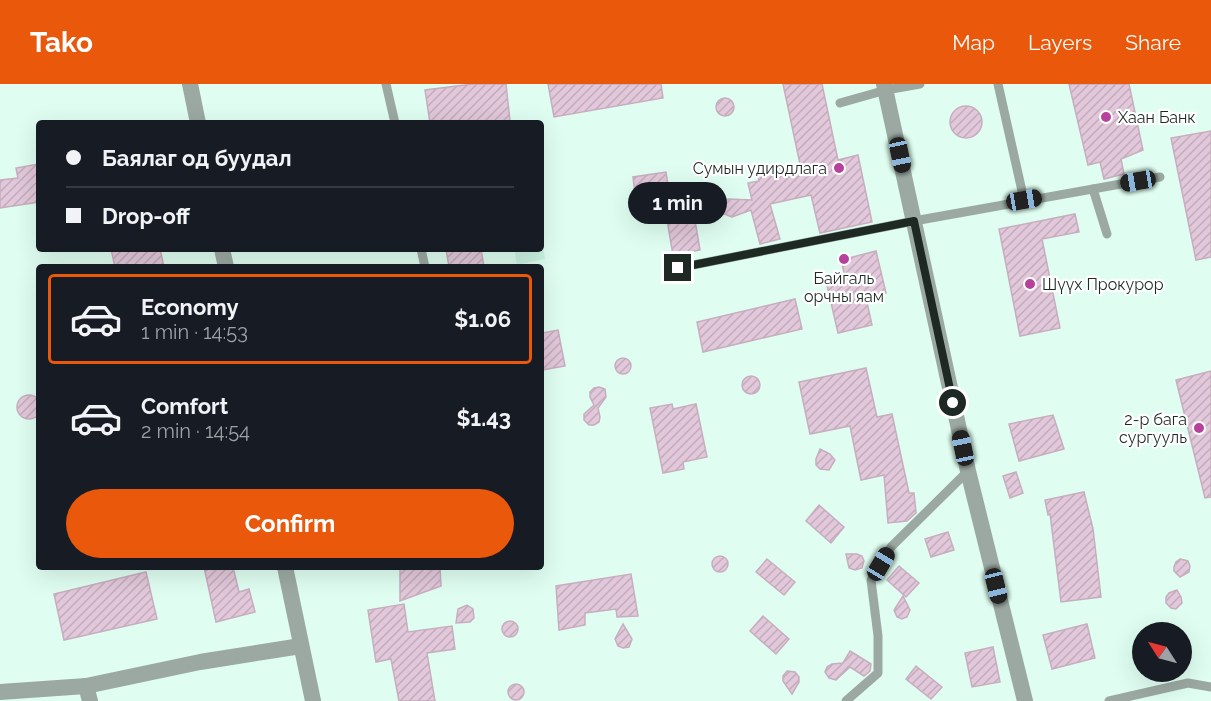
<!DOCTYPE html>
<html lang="en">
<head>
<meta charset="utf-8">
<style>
	body { margin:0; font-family:Raleway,sans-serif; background:#20242c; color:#f1f3f6; height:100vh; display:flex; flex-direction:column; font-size:22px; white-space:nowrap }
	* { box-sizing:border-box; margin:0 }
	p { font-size:20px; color:#9ea1a6 }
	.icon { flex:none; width:33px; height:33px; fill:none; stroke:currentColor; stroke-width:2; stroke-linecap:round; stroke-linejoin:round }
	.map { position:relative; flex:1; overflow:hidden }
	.panel { position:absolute; left:36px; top:180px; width:508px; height:306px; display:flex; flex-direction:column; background:#171b24; border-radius:6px; box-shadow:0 6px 24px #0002 }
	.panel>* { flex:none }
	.top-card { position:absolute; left:36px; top:36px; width:508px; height:132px; border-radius:6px; box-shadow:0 6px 24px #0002; display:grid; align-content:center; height:132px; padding:0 30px; background:#171b24 }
	.needle { width:39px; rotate:306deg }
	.tools { position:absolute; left:1132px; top:538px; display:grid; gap:12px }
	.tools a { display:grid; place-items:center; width:60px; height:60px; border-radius:50%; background:#171b24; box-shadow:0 6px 24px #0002; font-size:30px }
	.end { position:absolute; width:27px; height:27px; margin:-14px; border:8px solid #1e2924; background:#fff; box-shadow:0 0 0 3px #fff }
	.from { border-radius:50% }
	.bubble { position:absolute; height:42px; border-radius:21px; background:#171b24; box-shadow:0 6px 24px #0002; font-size:20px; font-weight:700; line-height:42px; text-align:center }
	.car { position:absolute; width:18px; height:36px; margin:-18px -9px; border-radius:8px; box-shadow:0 0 4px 2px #0007; background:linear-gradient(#222 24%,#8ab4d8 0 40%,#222 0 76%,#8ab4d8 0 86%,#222 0) }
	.top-card b { display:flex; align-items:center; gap:21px; height:57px; font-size:22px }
	.top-card b+b { border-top:2px solid #363941 }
	.top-card i { width:15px; height:15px; background:#f1f3f6 }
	ul { padding:10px 0 0; list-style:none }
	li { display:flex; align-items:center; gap:18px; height:90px; margin:0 12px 9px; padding:0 18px; border:3px solid transparent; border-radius:6px }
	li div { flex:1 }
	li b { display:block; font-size:22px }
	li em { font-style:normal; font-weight:700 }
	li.selected { border-color:#ea580c }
	li>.icon { width:54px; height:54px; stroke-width:1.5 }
	.button { display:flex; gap:12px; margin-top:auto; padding:12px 30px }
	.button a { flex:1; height:69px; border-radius:36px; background:#ea580c; color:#fff; font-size:24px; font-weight:700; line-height:69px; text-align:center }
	header { display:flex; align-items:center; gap:36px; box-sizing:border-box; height:84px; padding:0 30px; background:#ea580c; color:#fff }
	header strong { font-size:28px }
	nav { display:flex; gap:33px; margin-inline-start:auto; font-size:21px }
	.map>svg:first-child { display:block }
	.built { fill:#cbf3e2 }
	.building { fill:url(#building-hatch); stroke:#c7aebe; stroke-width:1.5 }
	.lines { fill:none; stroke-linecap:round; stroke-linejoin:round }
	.service { stroke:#9ca9a3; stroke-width:9 }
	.minor { stroke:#9ca9a3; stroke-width:16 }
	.tertiary { stroke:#9ca9a3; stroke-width:16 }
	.route { stroke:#1e2924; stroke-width:8 }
	.poi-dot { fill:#b6429b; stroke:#fff; stroke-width:2 }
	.labels { text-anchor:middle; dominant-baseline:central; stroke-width:4.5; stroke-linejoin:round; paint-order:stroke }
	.poi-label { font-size:16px; fill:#1e2924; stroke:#fff; text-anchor:start }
</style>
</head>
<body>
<header>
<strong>Tako</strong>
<nav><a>Map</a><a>Layers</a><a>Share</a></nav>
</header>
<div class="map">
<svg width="1211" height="617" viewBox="0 0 1211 617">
	<defs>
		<pattern id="building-hatch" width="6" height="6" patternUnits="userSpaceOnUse" patternTransform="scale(1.5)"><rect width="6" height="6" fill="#e2c8da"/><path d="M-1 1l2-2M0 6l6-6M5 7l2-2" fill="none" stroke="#c1acbb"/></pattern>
	</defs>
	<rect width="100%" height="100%" fill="#dffef1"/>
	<polygon class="built" points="542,156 545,175 517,181 514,165 542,165"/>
	<g class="building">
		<polygon points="473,0 506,0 510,37 430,39 425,6"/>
		<polygon points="548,0 661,0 663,14 554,33"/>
		<polygon points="783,0 822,0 838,76 858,71 872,138 820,149 811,111 770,120 780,155 760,160 751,126 732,133 724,130 722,121 728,115 752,116 748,99 759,97 757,89 800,80"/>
		<polygon points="1069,0 1129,0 1143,66 1121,75 1124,90 1104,95 1100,78 1088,81"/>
		<circle cx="725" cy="23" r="9"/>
		<circle cx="966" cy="38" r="16"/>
		<polygon points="1211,47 1211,173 1196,176 1171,54"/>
		<polygon points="39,80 39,118 0,124 0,96 18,94 16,84"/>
		<polygon points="666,88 671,121 637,127 633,93"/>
		<polygon points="692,119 700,166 673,171 665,124"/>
		<polygon points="1075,130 1079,148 1042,155 1060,244 1020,252 999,145"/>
		<polygon points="111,165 160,165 164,183 115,183"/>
		<polygon points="446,165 481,165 484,183 449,183"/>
		<polygon points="876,167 886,209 866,214 872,241 838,249 826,197 845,192 841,176"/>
		<polygon points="795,215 802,245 703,268 697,238"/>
		<polygon points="558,246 565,282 542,286 542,249"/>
		<circle cx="623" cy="282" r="8"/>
		<polygon points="866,284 877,333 892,330 909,409 914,409 916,429 907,437 888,439 884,391 861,396 850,342 810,350 799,298"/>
		<polygon points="1211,287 1211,413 1205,414 1176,296"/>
		<circle cx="751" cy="301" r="9"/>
		<polygon points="599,303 605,305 606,313 598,324 600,333 599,338 594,341 589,341 584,336 584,330 594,321 590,313 590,308 594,304"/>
		<circle cx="29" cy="323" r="12"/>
		<polygon points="672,320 673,325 696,320 707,373 683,378 684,385 663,389 650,324"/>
		<polygon points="1053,331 1064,365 1019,377 1009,340"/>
		<polygon points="820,365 830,370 835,376 829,386 820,385 816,381 816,375"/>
		<polygon points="1016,388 1023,409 1010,414 1003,392"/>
		<polygon points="1084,408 1093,445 1101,513 1061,518 1050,430 1048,431 1045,416"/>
		<polygon points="819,421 844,443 831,459 806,437"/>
		<polygon points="948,448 954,466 931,473 925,455"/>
		<polygon points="846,470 857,470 862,472 864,477 862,484 855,486 849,484"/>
		<circle cx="720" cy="480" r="8"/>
		<polygon points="767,475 795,498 784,511 756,488"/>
		<polygon points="1180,475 1188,477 1190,482 1189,488 1180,493 1174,487 1174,483 1176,478"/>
		<polygon points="899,482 919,499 906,513 887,496"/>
		<polygon points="204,483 233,483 239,508 249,505 255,528 216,538"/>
		<polygon points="400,483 440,483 441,502 400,517"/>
		<polygon points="146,488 157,535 64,556 54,510"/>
		<polygon points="631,490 638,532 617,533 616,525 585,529 585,541 559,546 556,502"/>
		<polygon points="1177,506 1181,513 1182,519 1176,525 1171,524 1166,519 1166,513 1169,509"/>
		<polygon points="903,512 910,526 907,533 902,535 897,533 894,526"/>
		<polygon points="404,520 408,548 452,542 455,565 427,569 435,617 399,617 391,575 376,578 368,526"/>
		<polygon points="467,521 473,525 474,534 470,538 456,539 458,525"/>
		<polygon points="763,532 789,555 776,570 750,547"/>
		<circle cx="510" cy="545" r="8"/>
		<polygon points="623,540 632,555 629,563 623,564 618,562 615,555"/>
		<polygon points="1087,540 1095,574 1052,585 1043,551"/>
		<polygon points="993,563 1000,598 972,603 965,569"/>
		<polygon points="850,567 871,580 870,587 864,592 850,583 836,596 829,594 825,588 827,583 832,580 843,579"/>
		<polygon points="916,582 942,603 931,615 906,595"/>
		<polygon points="787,587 795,588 799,593 799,598 792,610 783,597 783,592"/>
		<circle cx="516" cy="608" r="8"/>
	</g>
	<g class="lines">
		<g class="service">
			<polyline points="386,0 395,39"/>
			<polyline points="998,0 1024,116"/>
			<polyline points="840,19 886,6 920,0"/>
			<polyline points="1093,105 1107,150"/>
			<polyline points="421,165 425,183"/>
			<polyline points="678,184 914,137 1160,93"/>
			<polyline points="846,617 878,589 878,552 871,496 891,463 968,387"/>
			<polyline points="1109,617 1188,599 1211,603"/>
		</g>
		<g class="minor">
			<polyline points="86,602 90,617"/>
			<polyline points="0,608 86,602 200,578 301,562"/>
		</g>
		<g class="tertiary">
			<polyline points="190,0 198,39"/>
			<polyline points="884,0 968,387 1025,617"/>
			<polyline points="222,165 226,183"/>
			<polyline points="285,483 313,617"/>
		</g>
	</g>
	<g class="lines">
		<polyline class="route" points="678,184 914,137 953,319"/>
	</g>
	<g class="poi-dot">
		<circle cx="1106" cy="33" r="6"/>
		<circle cx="839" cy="84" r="6"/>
		<circle cx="844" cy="175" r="6"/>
		<circle cx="1030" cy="200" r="6"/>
		<circle cx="1199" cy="344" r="6"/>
	</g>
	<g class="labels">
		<g class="poi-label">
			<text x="1118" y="33">Хаан Банк</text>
			<text x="827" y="84" text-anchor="end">Сумын удирдлага</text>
			<text x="844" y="194" text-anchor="middle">Байгаль<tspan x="844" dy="18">орчны яам</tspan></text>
			<text x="1042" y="200">Шүүх Прокурор</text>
			<text x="1187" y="335" text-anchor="end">2-р бага<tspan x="1187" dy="18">сургууль</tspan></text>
		</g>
	</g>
</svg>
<div class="tools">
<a><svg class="needle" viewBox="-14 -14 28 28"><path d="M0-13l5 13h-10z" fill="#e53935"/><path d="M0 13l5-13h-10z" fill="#9ea1a6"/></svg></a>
</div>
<i class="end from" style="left:953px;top:319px"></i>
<i class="end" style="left:678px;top:184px"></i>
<div class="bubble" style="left:628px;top:98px;width:99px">1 min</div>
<i class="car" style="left:900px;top:71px;rotate:168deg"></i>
<i class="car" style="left:1138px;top:97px;rotate:260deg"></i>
<i class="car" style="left:1024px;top:116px;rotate:80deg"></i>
<i class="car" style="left:963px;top:364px;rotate:348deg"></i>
<i class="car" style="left:881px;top:480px;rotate:31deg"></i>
<i class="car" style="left:996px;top:502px;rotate:166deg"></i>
<div class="top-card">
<b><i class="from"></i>Баялаг од буудал</b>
<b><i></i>Drop-off</b>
</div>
<section class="panel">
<ul>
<li class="selected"><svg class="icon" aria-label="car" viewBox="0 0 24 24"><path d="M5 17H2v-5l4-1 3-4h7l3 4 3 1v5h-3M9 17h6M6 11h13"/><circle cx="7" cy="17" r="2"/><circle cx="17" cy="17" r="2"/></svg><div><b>Economy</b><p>1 min · 14:53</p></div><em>$1.06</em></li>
<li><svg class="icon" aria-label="car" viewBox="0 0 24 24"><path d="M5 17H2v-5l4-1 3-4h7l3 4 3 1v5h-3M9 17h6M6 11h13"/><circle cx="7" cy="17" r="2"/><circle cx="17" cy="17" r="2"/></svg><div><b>Comfort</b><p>2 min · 14:54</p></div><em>$1.43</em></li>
</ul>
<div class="button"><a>Confirm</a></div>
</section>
</div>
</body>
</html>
